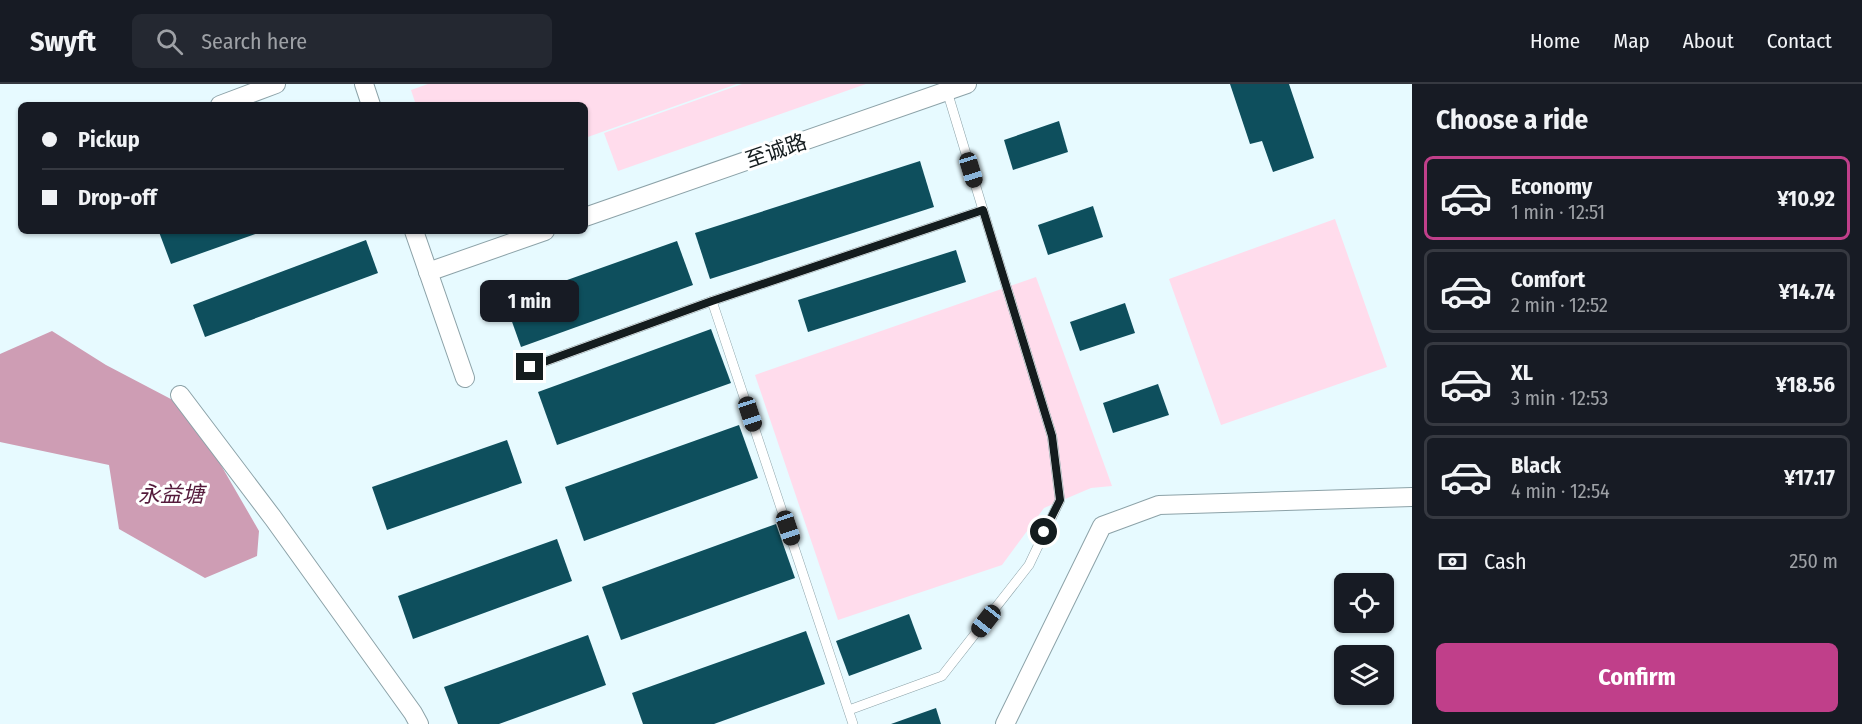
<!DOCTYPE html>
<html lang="en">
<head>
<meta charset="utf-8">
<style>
	body { margin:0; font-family:"Fira Sans Condensed","Noto Sans SC",sans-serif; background:#242831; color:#f1f3f6; height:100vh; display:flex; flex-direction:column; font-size:22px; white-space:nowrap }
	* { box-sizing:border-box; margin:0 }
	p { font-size:20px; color:#9ea1a6 }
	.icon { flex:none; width:33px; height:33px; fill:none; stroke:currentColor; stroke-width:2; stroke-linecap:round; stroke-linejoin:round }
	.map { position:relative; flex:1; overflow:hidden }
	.details { display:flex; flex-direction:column; background:#171b24; width:450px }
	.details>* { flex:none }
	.banner { position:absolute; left:18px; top:18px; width:570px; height:132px; border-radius:9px; box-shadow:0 2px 4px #0004; display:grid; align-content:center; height:132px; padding:0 24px; background:#171b24 }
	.controls { position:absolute; left:1334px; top:489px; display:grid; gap:12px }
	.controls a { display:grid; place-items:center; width:60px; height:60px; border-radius:9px; background:#171b24; box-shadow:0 2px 4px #0004; font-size:30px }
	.end { position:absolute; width:27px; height:27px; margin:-14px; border:8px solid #141c1e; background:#fff; box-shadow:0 0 0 3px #fff }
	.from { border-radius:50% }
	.bubble { position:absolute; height:42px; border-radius:9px; background:#171b24; box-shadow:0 2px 4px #0004; font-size:20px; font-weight:700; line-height:42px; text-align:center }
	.car { position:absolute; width:18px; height:36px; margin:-18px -9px; border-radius:8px; box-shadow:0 0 4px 2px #0007; background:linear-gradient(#222 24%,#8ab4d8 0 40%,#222 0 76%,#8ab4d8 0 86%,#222 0) }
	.banner b { display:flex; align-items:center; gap:21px; height:57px; font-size:22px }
	.banner b+b { border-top:2px solid #363941 }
	.banner i { width:15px; height:15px; background:#f1f3f6 }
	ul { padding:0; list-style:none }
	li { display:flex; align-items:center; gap:18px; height:84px; margin:0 12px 9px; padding:0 12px; border:3px solid #363941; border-radius:9px }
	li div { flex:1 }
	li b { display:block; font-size:22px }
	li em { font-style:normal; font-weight:700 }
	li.selected { border-color:#c03f8a }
	li>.icon { width:54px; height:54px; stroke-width:1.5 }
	h2 { padding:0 24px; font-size:27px; line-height:72px }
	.pay { display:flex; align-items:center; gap:15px; height:66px; padding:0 24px; font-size:22px }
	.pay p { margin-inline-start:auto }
	.primary-button { display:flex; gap:12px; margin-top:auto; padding:12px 24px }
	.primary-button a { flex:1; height:69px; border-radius:9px; background:#c03f8a; color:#fff; font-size:24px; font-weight:700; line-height:69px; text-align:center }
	header { display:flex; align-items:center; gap:36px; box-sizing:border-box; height:84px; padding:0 30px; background:#171b24; border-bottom:2px solid #363941 }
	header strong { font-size:28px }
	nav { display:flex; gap:33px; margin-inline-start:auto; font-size:21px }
	.search { width:420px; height:54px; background:#242831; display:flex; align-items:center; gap:15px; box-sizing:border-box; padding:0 21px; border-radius:9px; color:#9ea1a6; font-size:22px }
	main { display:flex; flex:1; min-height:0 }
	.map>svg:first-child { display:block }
	.green { fill:#ffdcec }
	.water { fill:#ce9db4 }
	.building { fill:#0e4f5d }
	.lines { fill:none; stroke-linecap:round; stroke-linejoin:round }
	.lane-casing { stroke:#8ca2a8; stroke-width:10 }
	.street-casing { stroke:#8ca2a8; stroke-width:20 }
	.lane { stroke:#fff; stroke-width:9 }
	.street { stroke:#fff; stroke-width:18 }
	.route { stroke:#141c1e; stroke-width:8 }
	.labels { text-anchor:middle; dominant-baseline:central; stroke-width:6; stroke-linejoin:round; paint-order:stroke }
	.street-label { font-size:21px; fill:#141c1e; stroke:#fff }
	.water-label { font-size:22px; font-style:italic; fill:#541a3b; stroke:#fff }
</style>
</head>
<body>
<header>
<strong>Swyft</strong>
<div class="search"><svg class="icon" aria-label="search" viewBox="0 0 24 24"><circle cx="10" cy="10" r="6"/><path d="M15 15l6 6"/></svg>Search here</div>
<nav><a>Home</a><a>Map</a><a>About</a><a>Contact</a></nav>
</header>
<main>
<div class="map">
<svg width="1412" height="640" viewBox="0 0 1412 640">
	<rect width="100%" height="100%" fill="#e7faff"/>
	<g class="green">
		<polygon points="428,0 737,0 585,54 585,21 416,21 411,6"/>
		<polygon points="742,0 866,0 618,87 604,49"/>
		<polygon points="1335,135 1387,283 1221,341 1169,195"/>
		<polygon points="1036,193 1112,402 1091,404 1044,424 1002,481 838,536 755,291"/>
	</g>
	<polygon class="water" points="52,247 106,281 188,324 259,447 257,472 205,494 119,445 109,381 0,358 0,270"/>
	<g class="building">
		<polygon points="1230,0 1289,0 1314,74 1273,88 1262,57 1250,60"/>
		<polygon points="1059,37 1068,68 1013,86 1004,56"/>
		<polygon points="920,77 934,123 710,195 695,149"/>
		<polygon points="1093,122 1103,153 1048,171 1038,141"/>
		<polygon points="161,147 264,147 171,180 159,148"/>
		<polygon points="366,156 378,189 205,253 193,221"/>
		<polygon points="677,157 693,201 521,263 505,218"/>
		<polygon points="956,166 966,198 808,248 798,216"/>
		<polygon points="1125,219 1135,249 1080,267 1070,238"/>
		<polygon points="711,245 731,299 557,361 538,308"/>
		<polygon points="1158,300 1169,331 1113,349 1103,319"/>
		<polygon points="739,341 758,394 584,457 565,403"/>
		<polygon points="507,356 522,399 387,446 372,403"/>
		<polygon points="776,440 795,494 621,556 602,503"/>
		<polygon points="557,455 572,497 413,555 398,512"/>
		<polygon points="909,530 922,565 849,592 836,557"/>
		<polygon points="806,547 825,600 714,640 643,640 632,609"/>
		<polygon points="588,551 606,601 499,640 458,640 444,603"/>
		<polygon points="936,624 941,640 891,640"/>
	</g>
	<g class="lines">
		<defs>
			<g id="lane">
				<polyline points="947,7 983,126"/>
				<polyline points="712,217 853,640"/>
				<polyline points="530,283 712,217 983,126 1052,352 1060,416 1029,481 942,592 849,626"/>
			</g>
			<g id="street">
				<polyline points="364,0 371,21"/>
				<polyline points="220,21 276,0"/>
				<polyline points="585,133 967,0"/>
				<polyline points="414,147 465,294"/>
				<polyline points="428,188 545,147"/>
				<polyline points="180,311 273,434 413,629 419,640"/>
				<polyline points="1005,640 1102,442 1159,421 1412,413"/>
			</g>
		</defs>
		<use href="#lane" class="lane-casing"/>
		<use href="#street" class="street-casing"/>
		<use href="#lane" class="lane"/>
		<use href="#street" class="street"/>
	</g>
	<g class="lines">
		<polyline class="route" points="530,283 712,217 983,126 1052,352 1060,416 1044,448"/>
	</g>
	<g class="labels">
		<g class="street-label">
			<text transform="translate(776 67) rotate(-19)">至诚路</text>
		</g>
		<g class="water-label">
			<text x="171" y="410">永益塘</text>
		</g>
	</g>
</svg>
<div class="controls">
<a><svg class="icon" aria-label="locate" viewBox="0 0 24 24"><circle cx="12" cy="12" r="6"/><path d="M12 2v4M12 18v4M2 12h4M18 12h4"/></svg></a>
<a><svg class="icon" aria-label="layers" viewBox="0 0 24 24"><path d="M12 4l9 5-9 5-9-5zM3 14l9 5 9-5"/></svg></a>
</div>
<i class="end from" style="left:1044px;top:448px"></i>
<i class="end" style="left:530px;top:283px"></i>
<div class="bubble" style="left:480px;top:196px;width:99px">1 min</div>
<i class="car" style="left:971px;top:86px;rotate:163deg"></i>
<i class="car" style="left:750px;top:330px;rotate:162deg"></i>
<i class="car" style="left:788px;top:444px;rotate:161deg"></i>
<i class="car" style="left:986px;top:537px;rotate:218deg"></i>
<div class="banner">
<b><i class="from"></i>Pickup</b>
<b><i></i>Drop-off</b>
</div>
</div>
<section class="details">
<h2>Choose a ride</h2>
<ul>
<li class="selected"><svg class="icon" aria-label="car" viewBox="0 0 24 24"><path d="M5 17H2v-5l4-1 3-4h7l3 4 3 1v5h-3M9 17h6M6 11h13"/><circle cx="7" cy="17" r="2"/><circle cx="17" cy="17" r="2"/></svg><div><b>Economy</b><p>1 min · 12:51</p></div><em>¥10.92</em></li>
<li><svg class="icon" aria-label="car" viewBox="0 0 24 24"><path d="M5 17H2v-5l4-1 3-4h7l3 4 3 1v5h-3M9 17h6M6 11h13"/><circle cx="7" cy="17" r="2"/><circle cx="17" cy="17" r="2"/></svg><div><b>Comfort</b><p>2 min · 12:52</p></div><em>¥14.74</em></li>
<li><svg class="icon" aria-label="car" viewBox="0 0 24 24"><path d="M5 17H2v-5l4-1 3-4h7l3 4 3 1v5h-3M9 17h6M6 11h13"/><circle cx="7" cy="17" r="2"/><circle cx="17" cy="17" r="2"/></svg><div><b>XL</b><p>3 min · 12:53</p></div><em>¥18.56</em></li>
<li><svg class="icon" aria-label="car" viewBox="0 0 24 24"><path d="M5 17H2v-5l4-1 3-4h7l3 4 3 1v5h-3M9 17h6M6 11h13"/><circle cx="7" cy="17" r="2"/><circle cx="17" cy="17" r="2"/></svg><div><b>Black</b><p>4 min · 12:54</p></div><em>¥17.17</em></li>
</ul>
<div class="pay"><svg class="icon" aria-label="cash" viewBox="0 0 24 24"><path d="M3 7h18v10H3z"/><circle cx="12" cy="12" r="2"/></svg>Cash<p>250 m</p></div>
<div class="primary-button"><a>Confirm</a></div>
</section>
</main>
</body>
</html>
